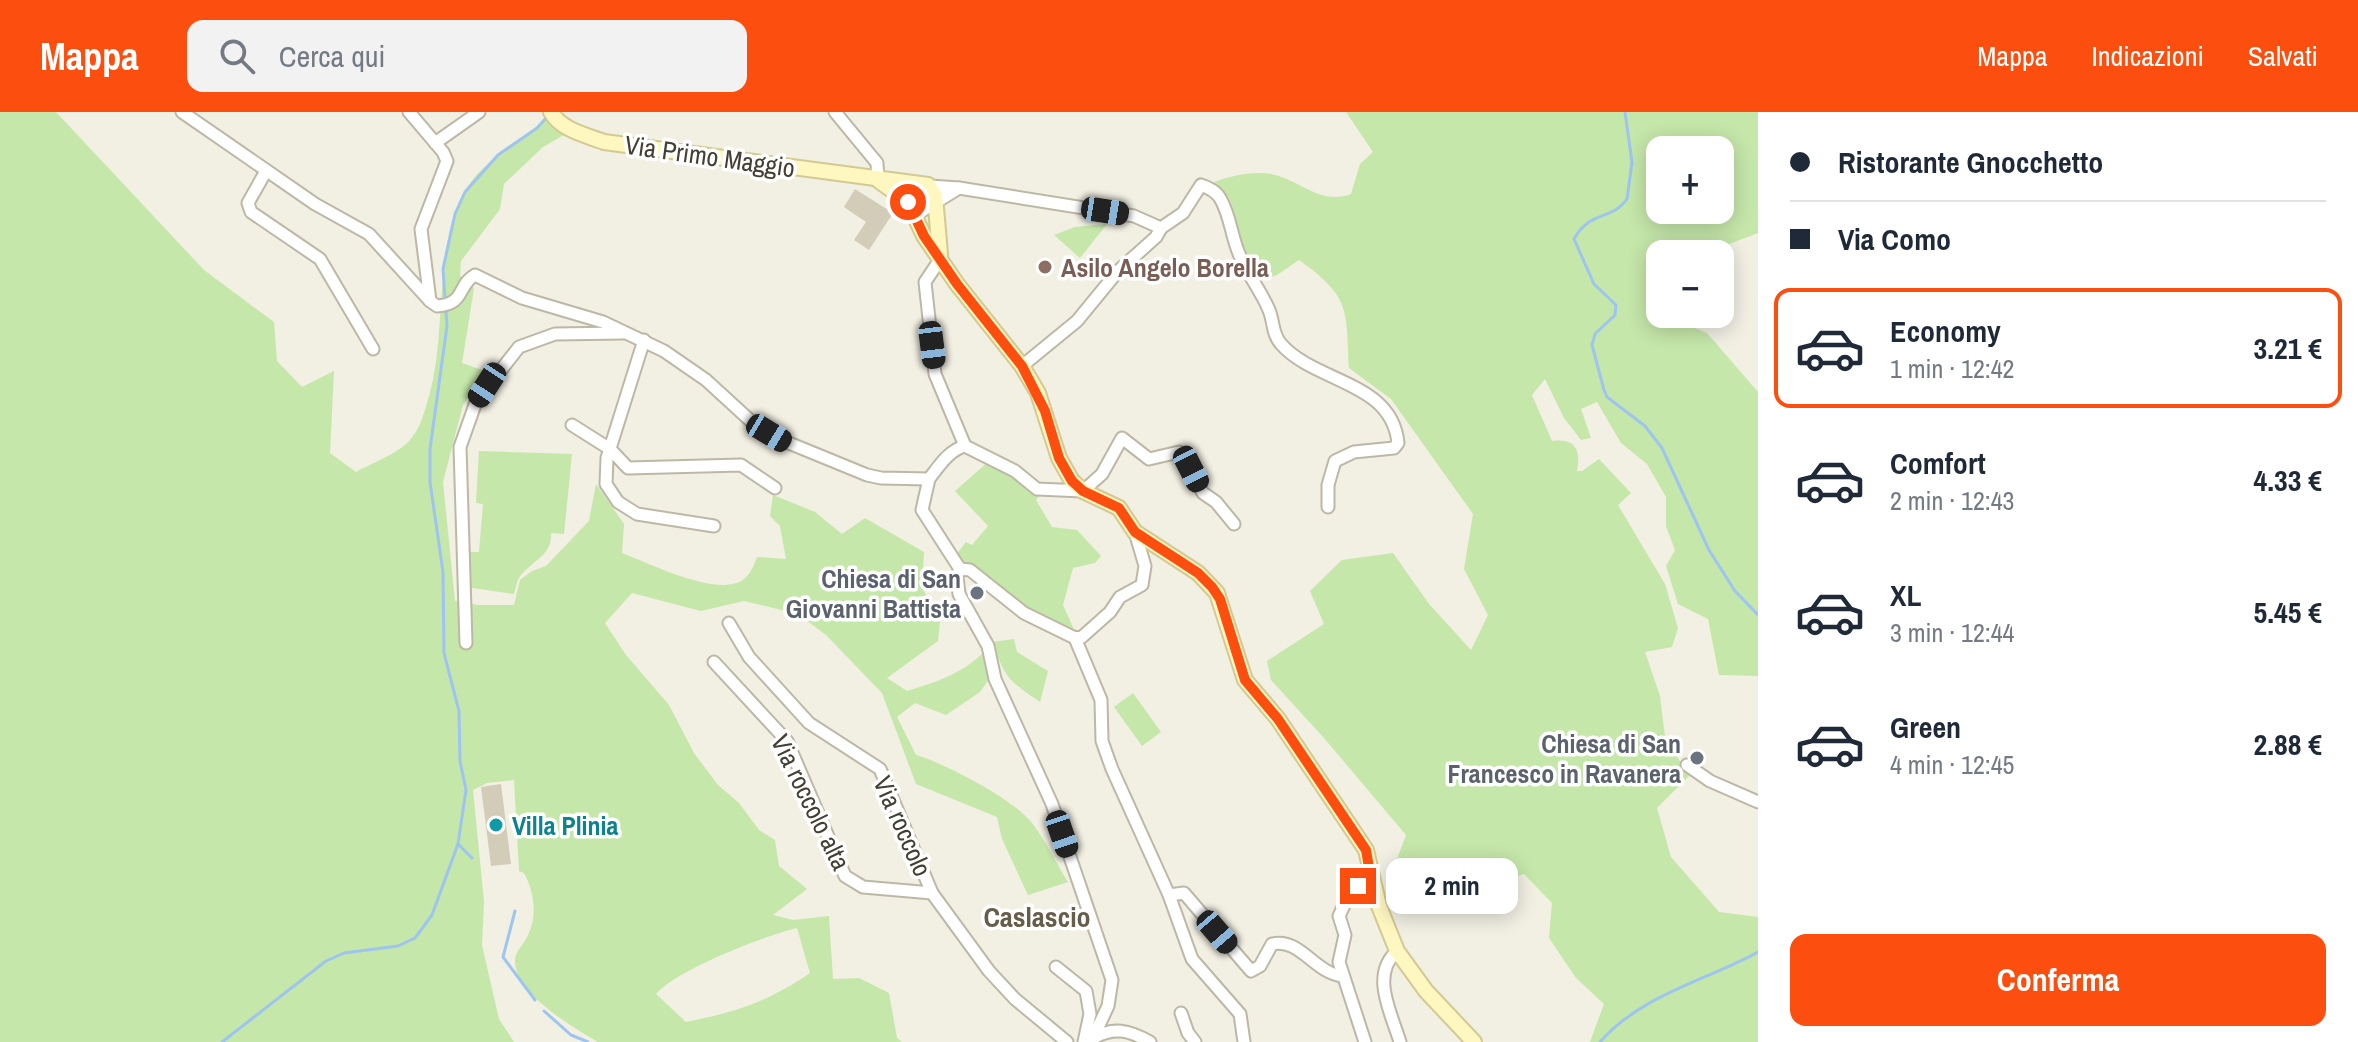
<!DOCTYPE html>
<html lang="it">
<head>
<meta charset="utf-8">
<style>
	body { margin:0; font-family:"Archivo Narrow",sans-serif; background:#f2f2f3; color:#1f2937; height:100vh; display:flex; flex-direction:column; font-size:30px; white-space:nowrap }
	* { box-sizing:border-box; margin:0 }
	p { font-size:26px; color:#747a83 }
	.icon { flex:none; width:44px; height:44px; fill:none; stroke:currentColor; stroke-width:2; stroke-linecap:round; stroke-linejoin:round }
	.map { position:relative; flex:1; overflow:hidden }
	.details { display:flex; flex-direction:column; background:#fff; width:600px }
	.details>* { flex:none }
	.top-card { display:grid; align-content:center; height:176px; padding:0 32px; background:#fff }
	.tools { position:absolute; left:1646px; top:24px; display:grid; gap:16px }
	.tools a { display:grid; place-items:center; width:88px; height:88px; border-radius:16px; background:#fff; box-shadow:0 4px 20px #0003; font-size:40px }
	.end { position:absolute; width:36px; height:36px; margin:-18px; border:10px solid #fc4e0f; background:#fff; box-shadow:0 0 0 4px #fff }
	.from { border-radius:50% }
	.bubble { position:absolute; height:56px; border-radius:16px; background:#fff; box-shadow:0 4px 20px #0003; font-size:26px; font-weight:800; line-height:56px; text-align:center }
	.car { position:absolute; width:24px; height:48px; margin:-24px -12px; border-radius:10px; box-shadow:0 0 6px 2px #0007; background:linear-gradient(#222 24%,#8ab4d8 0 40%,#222 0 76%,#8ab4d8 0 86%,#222 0) }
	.top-card b { display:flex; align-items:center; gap:28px; height:76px; font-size:30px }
	.top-card b+b { border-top:2px solid #e0e1e3 }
	.top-card i { width:20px; height:20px; background:#1f2937 }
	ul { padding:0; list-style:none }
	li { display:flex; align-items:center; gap:24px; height:120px; margin:0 16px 12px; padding:0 16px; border:4px solid transparent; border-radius:16px }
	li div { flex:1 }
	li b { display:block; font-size:30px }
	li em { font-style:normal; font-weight:800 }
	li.on { border-color:#fc4e0f }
	li>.icon { width:72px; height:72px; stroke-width:1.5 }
	.button { display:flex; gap:16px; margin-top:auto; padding:16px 32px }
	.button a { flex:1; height:92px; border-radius:16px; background:#fc4e0f; color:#fff; font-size:32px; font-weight:800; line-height:92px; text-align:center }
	header { display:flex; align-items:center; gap:48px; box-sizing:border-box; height:112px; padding:0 40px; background:#fc4e0f; color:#fff }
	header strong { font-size:38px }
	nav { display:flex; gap:44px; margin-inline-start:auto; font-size:28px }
	.search { width:560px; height:72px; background:#f2f2f3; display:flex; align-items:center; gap:20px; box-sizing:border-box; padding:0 28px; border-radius:16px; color:#747a83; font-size:30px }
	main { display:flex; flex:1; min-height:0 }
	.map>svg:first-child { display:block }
	.green { fill:#c5e7aa; fill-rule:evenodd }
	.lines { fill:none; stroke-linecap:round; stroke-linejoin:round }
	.stream { stroke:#9dc5f0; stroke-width:3 }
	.building { fill:#d3ccb8 }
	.street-casing { stroke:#bdb8a6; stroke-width:15 }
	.secondary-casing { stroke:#d3c992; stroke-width:18 }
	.street { stroke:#fff; stroke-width:11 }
	.secondary { stroke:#fff7c0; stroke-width:14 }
	.route { stroke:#fc4e0f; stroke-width:10 }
	.education-dot { fill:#8d6e63; stroke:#fff; stroke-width:3 }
	.worship-dot { fill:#6b7280; stroke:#fff; stroke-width:3 }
	.culture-dot { fill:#0f9aa8; stroke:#fff; stroke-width:3 }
	.labels { text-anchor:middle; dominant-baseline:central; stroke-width:7; stroke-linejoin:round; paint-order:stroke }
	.street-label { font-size:26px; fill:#433f33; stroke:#fff }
	.education-label { font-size:26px; font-weight:bold; fill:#785e54; stroke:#fff; text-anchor:start }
	.worship-label { font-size:26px; font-weight:bold; fill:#5b616d; stroke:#fff; text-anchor:end }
	.culture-label { font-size:26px; font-weight:bold; fill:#0d838f; stroke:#fff; text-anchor:start }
	.neighbourhood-label { font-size:28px; font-weight:bold; fill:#665e4a; stroke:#fff }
</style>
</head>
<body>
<header>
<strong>Mappa</strong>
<div class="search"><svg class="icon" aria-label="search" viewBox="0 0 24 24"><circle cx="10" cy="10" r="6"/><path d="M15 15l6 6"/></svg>Cerca qui</div>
<nav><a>Mappa</a><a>Indicazioni</a><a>Salvati</a></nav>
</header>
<main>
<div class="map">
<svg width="1758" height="930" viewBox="0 0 1758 930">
	<rect width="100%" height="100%" fill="#f2efe3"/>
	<g class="green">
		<path d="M0,0H56L204,158L274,210L277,249L302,275L334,259L330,341L356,360C372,351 397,342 409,329C421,316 424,301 429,284C448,220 432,128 468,74C488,45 521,29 548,7L569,20L543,35L504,72L500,97L461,149L460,164L474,176L462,251L485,259L463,293L443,370L455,489L478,493H514L520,468L532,459L546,454L589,409L596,372L624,412L622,441C649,451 720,487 744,467C751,461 754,453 757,445L786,447L780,414L770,404L773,383L815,400L842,422L865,406L924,440L922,475L940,510L938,529L887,566L907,579C936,570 959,563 982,542L989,567L980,580L946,603L915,591L897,605L916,643C944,651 1015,688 1032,711C1046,729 1056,751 1068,770L1028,783L1002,727L997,705L916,672L882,581L826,523L798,502L744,489L701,499L632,481L605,511L626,543L669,593L694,641L718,673L739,691L759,718L775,728L779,754L807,777L773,803L793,808L829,804L833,867L859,866L889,881L897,926L902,930H598C574,916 514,881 515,849C515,840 522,834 526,827C538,806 535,781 524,761L519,759L514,668L487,671L473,678L484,790L482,833L499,907L514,930H0ZM797,816L810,861C768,890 735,900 686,910L656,882C678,857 764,824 797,816Z"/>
		<path d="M1346,0H1758V121L1703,142H1660V202L1707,221L1758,280V564L1719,563L1708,507L1678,492L1666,454L1675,438L1666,414V385L1647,352L1621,331L1597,290L1581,297L1591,326L1581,328L1564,306L1545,267L1532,283L1552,329C1575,326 1581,337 1577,359H1582L1599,347L1631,381L1618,393L1665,472L1678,516L1672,535L1645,540L1660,584L1665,625L1689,664L1657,696L1671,745L1719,800L1758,805V930H1590L1604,892L1576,866L1549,826L1552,791L1524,762L1410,796L1397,747L1406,723L1324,626L1271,568L1267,549L1324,512L1310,479L1342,448L1393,441L1429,492L1471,538L1488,503L1464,457L1473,402L1391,287L1349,256C1346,197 1351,185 1299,148L1277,163L1260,169C1253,158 1245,147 1242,134C1235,110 1237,86 1214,70C1230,64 1253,59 1271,62C1299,67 1320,94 1351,82L1360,52L1373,40ZM1660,38H1720V98H1660Z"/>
		<polygon points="1107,112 1080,146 1054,123 1075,115"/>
		<path d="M479,339L572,342L564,422L551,421C553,442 533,449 521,463C517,468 516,475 514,482L466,475L468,440H479L483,392L476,391Z"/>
		<polygon points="988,350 1022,368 1040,383 1036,388 1052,415 1077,418 1101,444 1095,451 1073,456 1063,493 1076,522 1025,499 956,443 966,430 972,433 988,414 955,379"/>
		<path d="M1014,527L1017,540L1048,559L1040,590C1008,568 1006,567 992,530Z"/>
		<polygon points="1133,581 1161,620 1142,634 1114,595"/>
	</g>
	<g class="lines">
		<g class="stream">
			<path d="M1625,0L1632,50L1627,87C1612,109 1590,98 1574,127L1594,172L1616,193L1615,203L1595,222L1592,233L1604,278L1607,285L1645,314L1662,336L1709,438L1735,479L1758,503"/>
			<polyline points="458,732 472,746"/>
			<polyline points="515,799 503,845 535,888"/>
			<polyline points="544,899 571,923 588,930"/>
			<polyline points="222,930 326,849 344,841 398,834 415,826 432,803 458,732 466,678 460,649 459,599 444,541 443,460 430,370 430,337 447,214 443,157 455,102 465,80 498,43 537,16 548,4"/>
			<path d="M1600,930C1641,883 1705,869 1758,840"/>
		</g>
	</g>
	<g class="building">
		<polygon points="855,77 893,101 869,138 854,128 866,110 844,95"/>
		<polygon points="501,672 511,752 491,754 481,675"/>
	</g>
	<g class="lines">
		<defs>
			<g id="street">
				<polyline points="182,0 315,92 369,122 430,189"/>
				<path d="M409,0L443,40L447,49L421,117L430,189L437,194C466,192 457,173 475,163L522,186L603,210L664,239L706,268L754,312L784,329L867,363L881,366L929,367C939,354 949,338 965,334L1015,359L1037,377L1083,379L1102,362L1122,326L1149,347L1179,340L1203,381L1216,390L1234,412"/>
				<polyline points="835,0 877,51 878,68"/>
				<polyline points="435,31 479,0"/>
				<polyline points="266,59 248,91 251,100 320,147 373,237"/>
				<polyline points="920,72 912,84 911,94 922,99 959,76"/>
				<polyline points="930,74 959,76 1134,104 1161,116"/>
				<polyline points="941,146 925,170 935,262 965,334"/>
				<polyline points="644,228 607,346 606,372 618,390 637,402 714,414"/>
				<path d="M1022,254L1077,209L1118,159L1156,125L1161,116L1183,101L1201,73C1209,76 1216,79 1220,86C1231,104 1231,125 1240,144C1248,163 1261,179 1269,198C1274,210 1272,222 1281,232C1315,271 1392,269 1398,331L1394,336L1354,340L1335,349L1328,373V395"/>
				<polyline points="572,313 610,337 628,356 741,353 775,376"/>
				<polyline points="929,367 922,398 960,457"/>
				<polyline points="960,457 957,464 959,482 988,534 995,567 1052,692 1112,868 1108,894 1091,930"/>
				<polyline points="960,457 970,458 1024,501 1075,526"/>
				<polyline points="729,511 749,545 809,611 880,657 932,781 989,859 1015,887 1067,930"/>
				<polyline points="1075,526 1101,588 1102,629 1112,657 1169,783 1192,847 1240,902 1244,930"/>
				<polyline points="1075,526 1082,525 1110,500 1120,485 1142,473 1145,454 1135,420"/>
				<polyline points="466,531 460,335 476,290 519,235 555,222 623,221"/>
				<polyline points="714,550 787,629 845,764 863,775 932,781"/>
				<polyline points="1687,653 1710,669 1758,690"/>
				<path d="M1169,783L1184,781L1251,859L1260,854L1272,832C1300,825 1315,862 1343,864"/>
				<path d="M1397,839C1370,863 1391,900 1400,930"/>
				<polyline points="1056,855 1086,879 1090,902 1084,930"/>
				<polyline points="1181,901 1188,921 1195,930"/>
				<path d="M1092,927C1113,914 1129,918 1150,930"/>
				<polyline points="1365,930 1339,850 1345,823 1339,804 1347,787 1370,761"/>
			</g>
			<g id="secondary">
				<path d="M551,0C561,18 586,23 604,30L928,73L935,84L940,142"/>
				<polyline points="878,68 908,90 924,124 957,172 1022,254 1038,281 1059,346 1072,369 1083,379 1119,396 1135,420 1198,461 1217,481 1245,568 1278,607 1366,738 1379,794 1397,839 1426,879 1474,930"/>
			</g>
		</defs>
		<use href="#street" class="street-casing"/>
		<use href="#secondary" class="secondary-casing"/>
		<use href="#street" class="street"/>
		<use href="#secondary" class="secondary"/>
	</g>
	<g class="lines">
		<polyline class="route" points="908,90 924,124 957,172 1022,254 1045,299 1059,346 1072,369 1083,379 1119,396 1135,420 1198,461 1212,475 1220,487 1245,568 1278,607 1366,738 1370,761 1358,774"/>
	</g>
	<circle class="education-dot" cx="1045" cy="155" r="8"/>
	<g class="worship-dot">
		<circle cx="977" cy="481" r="8"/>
		<circle cx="1697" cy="646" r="8"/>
	</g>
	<circle class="culture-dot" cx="496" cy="713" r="8"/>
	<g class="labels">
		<g class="street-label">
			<text transform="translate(710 44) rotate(8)">Via Primo Maggio</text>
			<text transform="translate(811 690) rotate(64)">Via roccolo alta</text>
			<text transform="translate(903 714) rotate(66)">Via roccolo</text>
		</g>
		<g class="education-label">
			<text x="1061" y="155">Asilo Angelo Borella</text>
		</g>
		<g class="worship-label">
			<text x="961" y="466">Chiesa di San<tspan x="961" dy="30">Giovanni Battista</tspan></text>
			<text x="1681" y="631">Chiesa di San<tspan x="1681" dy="30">Francesco in Ravanera</tspan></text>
		</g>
		<g class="culture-label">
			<text x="512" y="713">Villa Plinia</text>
		</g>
		<g class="neighbourhood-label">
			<text x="1037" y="805">Caslascio</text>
		</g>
	</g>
</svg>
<div class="tools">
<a>+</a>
<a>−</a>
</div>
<i class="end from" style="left:908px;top:90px"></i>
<i class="end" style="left:1358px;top:774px"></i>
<div class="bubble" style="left:1386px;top:746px;width:132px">2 min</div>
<i class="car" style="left:1105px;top:99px;rotate:99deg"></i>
<i class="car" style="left:932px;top:233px;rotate:173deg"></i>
<i class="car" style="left:487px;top:273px;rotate:213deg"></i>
<i class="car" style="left:769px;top:321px;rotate:121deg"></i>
<i class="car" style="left:1191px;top:357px;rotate:153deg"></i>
<i class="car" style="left:1062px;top:722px;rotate:161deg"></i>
<i class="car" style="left:1217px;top:820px;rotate:139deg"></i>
</div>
<section class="details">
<div class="top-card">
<b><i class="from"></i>Ristorante Gnocchetto</b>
<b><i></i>Via Como</b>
</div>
<ul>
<li class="on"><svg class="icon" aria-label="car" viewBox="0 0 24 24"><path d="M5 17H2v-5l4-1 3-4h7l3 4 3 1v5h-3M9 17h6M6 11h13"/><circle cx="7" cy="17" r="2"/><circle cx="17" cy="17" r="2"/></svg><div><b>Economy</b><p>1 min · 12:42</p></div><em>3.21 €</em></li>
<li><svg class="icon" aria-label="car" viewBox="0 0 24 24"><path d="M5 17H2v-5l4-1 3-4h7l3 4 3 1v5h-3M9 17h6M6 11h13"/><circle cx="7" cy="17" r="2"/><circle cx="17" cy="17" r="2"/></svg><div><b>Comfort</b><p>2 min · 12:43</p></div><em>4.33 €</em></li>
<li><svg class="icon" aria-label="car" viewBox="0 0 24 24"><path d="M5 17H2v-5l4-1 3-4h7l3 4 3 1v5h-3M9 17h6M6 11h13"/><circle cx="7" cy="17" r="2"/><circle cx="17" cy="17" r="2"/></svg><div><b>XL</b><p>3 min · 12:44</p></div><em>5.45 €</em></li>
<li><svg class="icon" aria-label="car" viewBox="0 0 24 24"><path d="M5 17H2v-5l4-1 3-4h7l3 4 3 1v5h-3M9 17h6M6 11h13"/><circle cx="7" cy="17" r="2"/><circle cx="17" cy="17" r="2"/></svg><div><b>Green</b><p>4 min · 12:45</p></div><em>2.88 €</em></li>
</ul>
<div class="button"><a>Conferma</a></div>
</section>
</main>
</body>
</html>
